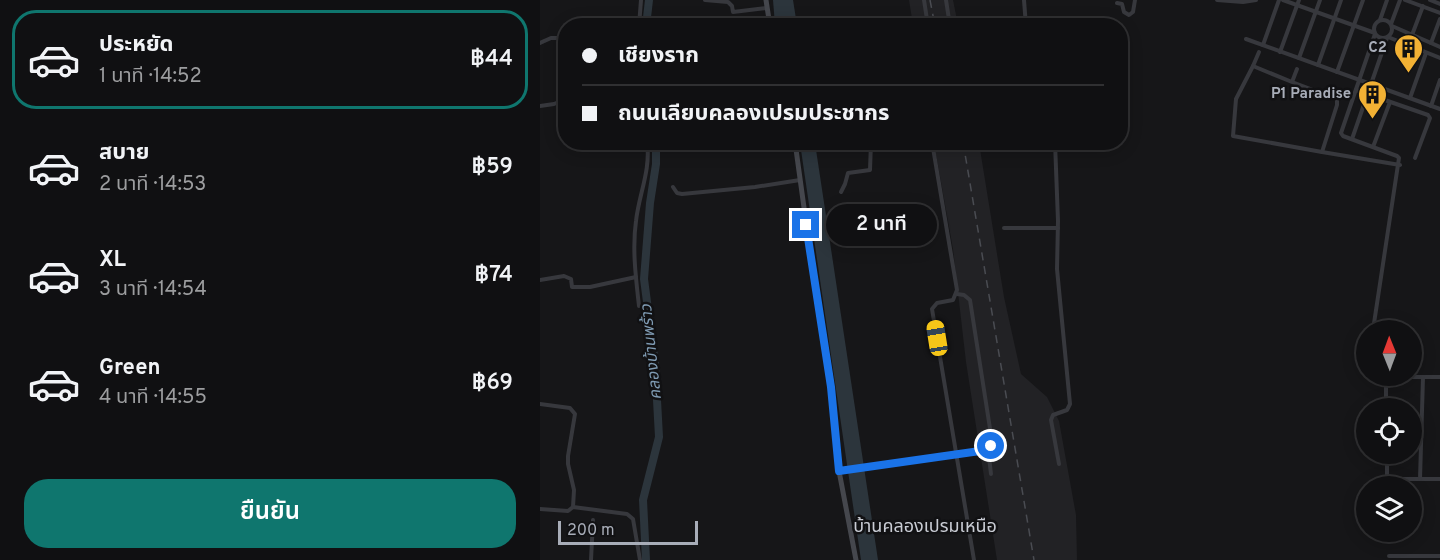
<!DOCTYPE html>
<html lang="th">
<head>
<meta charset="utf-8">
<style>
	body { margin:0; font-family:Overpass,"Noto Sans Thai",sans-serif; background:#1e1e20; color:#f1f3f6; height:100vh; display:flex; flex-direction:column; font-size:22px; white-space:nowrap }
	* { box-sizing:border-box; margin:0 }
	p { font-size:20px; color:#9c9d9f }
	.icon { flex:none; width:33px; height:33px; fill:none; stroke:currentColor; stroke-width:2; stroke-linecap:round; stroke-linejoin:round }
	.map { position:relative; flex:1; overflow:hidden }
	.drawer { display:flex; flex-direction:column; background:#101012; width:540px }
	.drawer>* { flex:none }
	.banner { position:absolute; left:18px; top:18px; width:570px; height:132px; border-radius:24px; box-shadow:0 3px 15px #0003,0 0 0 2px #303032; display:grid; align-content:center; height:132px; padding:0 24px; background:#101012 }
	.needle { width:39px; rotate:359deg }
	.tools { position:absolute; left:816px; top:320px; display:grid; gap:12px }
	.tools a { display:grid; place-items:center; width:66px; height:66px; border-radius:50%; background:#101012; box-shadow:0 3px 15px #0003,0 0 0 2px #303032; font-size:30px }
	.scale { position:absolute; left:18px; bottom:15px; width:140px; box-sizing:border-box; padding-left:6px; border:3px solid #a8adb8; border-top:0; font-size:16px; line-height:21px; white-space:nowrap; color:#a8adb8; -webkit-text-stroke:4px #111113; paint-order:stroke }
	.end { position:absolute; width:27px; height:27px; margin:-14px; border:8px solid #1a73e8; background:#fff; box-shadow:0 0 0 3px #fff }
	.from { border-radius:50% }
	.bubble { position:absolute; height:42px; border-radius:21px; background:#101012; box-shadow:0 3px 15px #0003,0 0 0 2px #303032; font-size:20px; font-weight:600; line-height:42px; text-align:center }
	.car { position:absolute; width:18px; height:36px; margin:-18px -9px; border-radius:8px; box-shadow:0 0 4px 2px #0007; background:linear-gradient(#f5c518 24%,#345 0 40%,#f5c518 0 76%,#345 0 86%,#f5c518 0) }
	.banner b { display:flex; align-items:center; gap:21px; height:57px; font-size:22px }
	.banner b+b { border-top:2px solid #303032 }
	.banner i { width:15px; height:15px; background:#f1f3f6 }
	ul { padding:10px 0 0; list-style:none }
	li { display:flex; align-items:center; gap:18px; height:99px; margin:0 12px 9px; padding:0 12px; border:3px solid transparent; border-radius:24px }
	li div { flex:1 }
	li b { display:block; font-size:22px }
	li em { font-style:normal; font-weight:600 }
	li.on { border-color:#0f766e }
	li>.icon { width:54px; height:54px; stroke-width:1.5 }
	.action { display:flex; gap:12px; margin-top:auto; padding:12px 24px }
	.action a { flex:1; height:69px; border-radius:24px; background:#0f766e; color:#fff; font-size:24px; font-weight:600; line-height:69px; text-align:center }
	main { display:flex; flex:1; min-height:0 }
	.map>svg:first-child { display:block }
	.built { fill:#222225 }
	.water { fill:#2c353c }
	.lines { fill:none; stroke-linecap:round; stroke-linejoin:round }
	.river { stroke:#2c353c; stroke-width:8 }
	.street { stroke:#37383d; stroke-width:4 }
	.secondary { stroke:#45474d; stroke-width:5 }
	.rail { stroke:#4a4c52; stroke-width:1.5; stroke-dasharray:8 6; stroke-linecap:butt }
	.route { stroke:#1a73e8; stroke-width:8 }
	.labels { text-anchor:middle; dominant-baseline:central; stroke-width:5; stroke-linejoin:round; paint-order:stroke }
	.poi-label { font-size:15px; font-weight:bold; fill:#a8adb8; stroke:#111113; text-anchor:end }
	.water-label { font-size:16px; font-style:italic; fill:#7f9bb3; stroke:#111113 }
	.quarter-label { font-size:18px; fill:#c9ccd4; stroke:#111113 }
</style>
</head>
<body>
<main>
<section class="drawer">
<ul>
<li class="on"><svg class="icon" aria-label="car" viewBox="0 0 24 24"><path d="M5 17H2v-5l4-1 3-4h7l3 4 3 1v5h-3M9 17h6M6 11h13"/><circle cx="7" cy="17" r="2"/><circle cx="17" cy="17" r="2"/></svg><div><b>ประหยัด</b><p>1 นาที · 14:52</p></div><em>฿44</em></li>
<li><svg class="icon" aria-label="car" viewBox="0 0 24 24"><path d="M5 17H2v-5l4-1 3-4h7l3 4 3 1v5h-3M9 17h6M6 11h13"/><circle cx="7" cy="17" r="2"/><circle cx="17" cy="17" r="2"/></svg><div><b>สบาย</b><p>2 นาที · 14:53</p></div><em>฿59</em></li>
<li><svg class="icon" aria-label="car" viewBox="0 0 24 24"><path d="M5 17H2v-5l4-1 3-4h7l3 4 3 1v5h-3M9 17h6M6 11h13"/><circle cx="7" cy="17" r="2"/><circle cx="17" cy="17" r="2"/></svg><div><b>XL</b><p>3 นาที · 14:54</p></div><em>฿74</em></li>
<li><svg class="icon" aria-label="car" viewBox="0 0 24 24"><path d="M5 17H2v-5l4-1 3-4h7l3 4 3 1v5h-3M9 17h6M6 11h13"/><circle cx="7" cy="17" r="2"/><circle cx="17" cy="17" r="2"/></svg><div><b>Green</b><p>4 นาที · 14:55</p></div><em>฿69</em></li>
</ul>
<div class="action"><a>ยืนยัน</a></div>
</section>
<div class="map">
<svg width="900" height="560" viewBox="0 0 900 560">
	<rect width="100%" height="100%" fill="#161618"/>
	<g class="built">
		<polygon points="369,0 413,0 418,25 373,25"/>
		<polygon points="394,143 439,143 464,297 481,374 507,397 519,421 536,515 537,560 457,560 426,362 413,249"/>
	</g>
	<g class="water">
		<polygon points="233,0 253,0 257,25 235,25"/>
		<polygon points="260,143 275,143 338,560 321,560"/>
	</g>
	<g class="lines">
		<g class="river">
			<polyline points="106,26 109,0"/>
			<polyline points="106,560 103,500 119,437 115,363 104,279 110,203 116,164 116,142"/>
		</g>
		<g class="street">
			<polyline points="165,0 188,2 192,6 193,12 227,8"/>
			<polyline points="384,0 388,26"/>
			<polyline points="406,0 410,26"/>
			<polyline points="484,0 486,26"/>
			<polyline points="677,0 703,2 716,0"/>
			<polyline points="743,0 835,33"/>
			<polyline points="865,0 900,13"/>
			<polyline points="890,0 900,4"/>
			<polyline points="577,3 582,4 584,12 589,15 593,12 595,0"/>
			<circle cx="843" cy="29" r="9"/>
			<polyline points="840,20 847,0"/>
			<polyline points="851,24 860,0"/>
			<polyline points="99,26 101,0"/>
			<polyline points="852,26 900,47"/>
			<polyline points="872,35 883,6"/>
			<polyline points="848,37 900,58"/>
			<polyline points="706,39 900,109"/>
			<polyline points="0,43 11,38 26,38"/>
			<polyline points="891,43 900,19"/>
			<polyline points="723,45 739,0"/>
			<polyline points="740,52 759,0"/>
			<polyline points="759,58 780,0"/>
			<polyline points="778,65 801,0"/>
			<polyline points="713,66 719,52"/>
			<polyline points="797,72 823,0"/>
			<polyline points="752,82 713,66 696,99 693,136 782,152 797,105 797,99 752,82 757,69"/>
			<polyline points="816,90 888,115 890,118 875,158"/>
			<polyline points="870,98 886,53"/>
			<polyline points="0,106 14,104 26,99"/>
			<polyline points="891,106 900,80"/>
			<polyline points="812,139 847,38"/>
			<polyline points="392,142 417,290 413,300 397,303 392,309 434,560"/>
			<polyline points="515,142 518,221 517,269 530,404 527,410 513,415 511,420 519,464"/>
			<polyline points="833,147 850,102"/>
			<polyline points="782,152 860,165"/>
			<polyline points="133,187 137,193 142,194 215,187 260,180"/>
			<polyline points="301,192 305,184 308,173 330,170 331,142"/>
			<polyline points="464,228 518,228"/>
			<polyline points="0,280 24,276 31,279 32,287 50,287 96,277"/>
			<polyline points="417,294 424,295 430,300 451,435 451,446 447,453"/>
			<path d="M99,306C96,279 92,249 96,221C99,194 111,170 107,142"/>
			<polyline points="833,330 859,158 857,156 803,136 801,133 835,34"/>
			<polyline points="836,375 846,377 900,377"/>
			<polyline points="846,377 846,408"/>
			<polyline points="0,404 30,408 35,414 28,456 28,464 34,490 33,507"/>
			<polyline points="847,453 847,479 900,479"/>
			<polyline points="299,471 444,451 449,457 451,474"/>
			<polyline points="880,479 883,377"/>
			<polyline points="0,509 28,511 33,507 87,514 93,519 100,560"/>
			<polyline points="849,556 900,556"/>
			<polyline points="51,560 53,520"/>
		</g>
		<g class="secondary">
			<polyline points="226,0 230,26"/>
			<polyline points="255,142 276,295 291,387 299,471 316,560"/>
		</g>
		<g class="rail">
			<polyline points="390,0 395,26"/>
			<polyline points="423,142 494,560"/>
		</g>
	</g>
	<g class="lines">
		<polyline class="route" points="266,225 291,387 299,471 440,451 447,453 451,446"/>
	</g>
	<defs>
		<symbol id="building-pin" viewBox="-11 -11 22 30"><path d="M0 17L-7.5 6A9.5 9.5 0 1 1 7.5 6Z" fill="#f2b134" stroke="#111113"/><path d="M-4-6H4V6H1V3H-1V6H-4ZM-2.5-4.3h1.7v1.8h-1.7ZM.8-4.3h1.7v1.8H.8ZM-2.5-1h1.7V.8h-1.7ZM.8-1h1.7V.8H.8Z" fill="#111"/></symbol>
	</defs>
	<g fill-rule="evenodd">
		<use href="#building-pin" x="852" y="32" width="33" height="45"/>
		<use href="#building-pin" x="816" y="78" width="33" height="45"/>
	</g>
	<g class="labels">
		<g class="poi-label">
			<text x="847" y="48">C2</text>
			<text x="811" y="94">P1 Paradise</text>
		</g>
		<g class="water-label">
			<text transform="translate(112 352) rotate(-96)">คลองบ้านพร้าว</text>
		</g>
		<g class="quarter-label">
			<text x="385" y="527">บ้านคลองเปรมเหนือ</text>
		</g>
	</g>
</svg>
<div class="tools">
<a><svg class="needle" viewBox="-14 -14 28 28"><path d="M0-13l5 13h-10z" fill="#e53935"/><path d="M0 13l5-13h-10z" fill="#9c9d9f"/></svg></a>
<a><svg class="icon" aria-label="locate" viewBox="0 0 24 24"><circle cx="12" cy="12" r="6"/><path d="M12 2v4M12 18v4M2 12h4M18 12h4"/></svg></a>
<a><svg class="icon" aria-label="layers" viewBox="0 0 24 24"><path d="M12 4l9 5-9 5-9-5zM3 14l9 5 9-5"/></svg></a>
</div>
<div class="scale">200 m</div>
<i class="end from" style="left:451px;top:446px"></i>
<i class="end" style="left:266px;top:225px"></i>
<div class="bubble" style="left:286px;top:204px;width:111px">2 นาที</div>
<i class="car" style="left:397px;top:338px;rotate:351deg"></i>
<div class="banner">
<b><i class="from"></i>เชียงราก</b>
<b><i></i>ถนนเลียบคลองเปรมประชากร</b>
</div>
</div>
</main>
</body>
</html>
